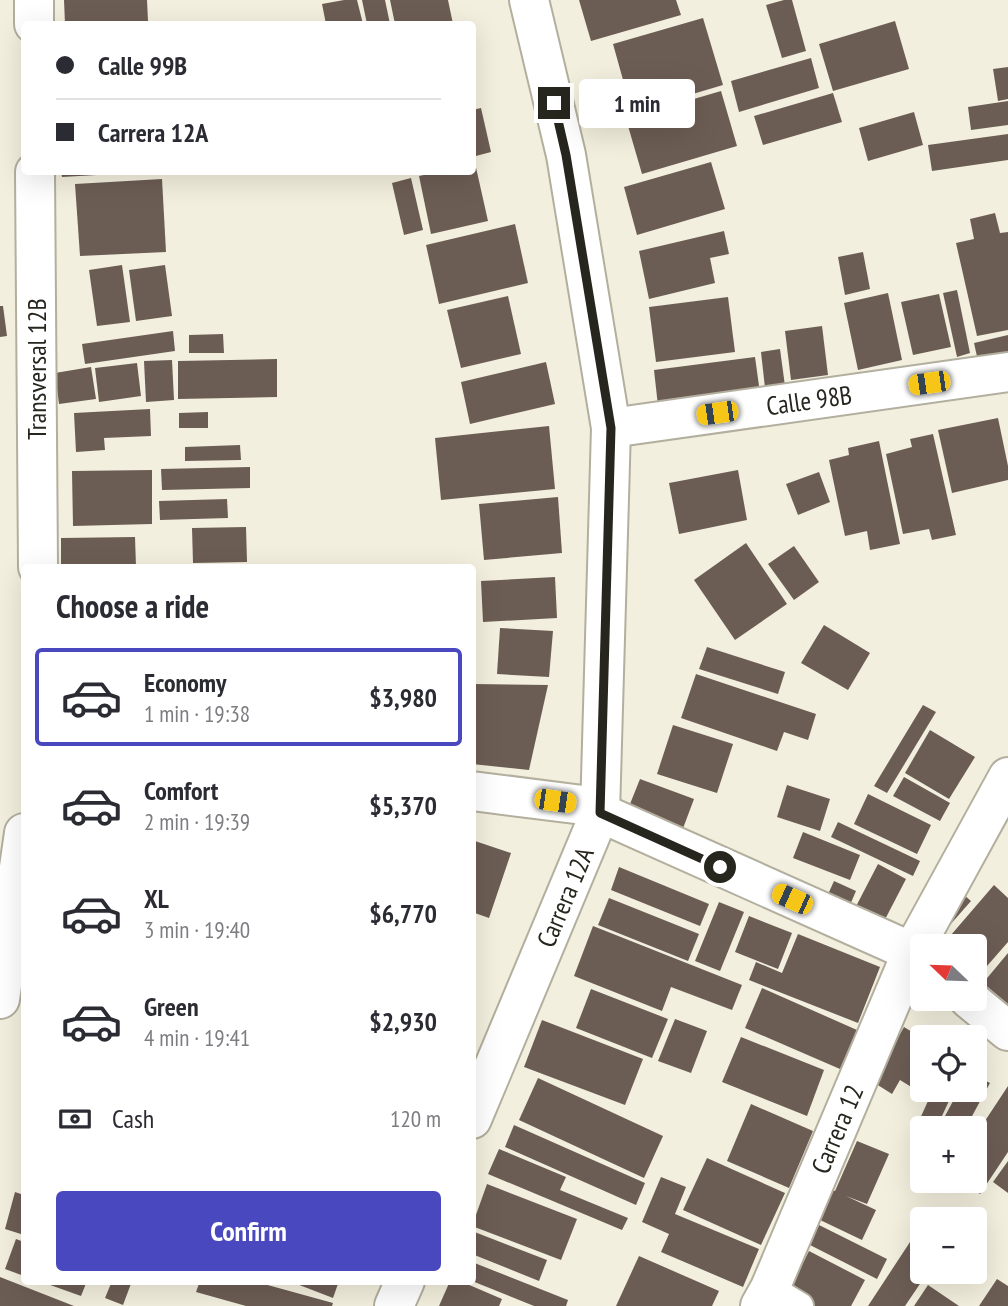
<!DOCTYPE html>
<html lang="en">
<head>
<meta charset="utf-8">
<style>
	body { margin:0; font-family:"PT Sans Narrow",sans-serif; background:#f7f7f7; color:#2b2b33; height:100vh; display:flex; flex-direction:column; font-size:26px; white-space:nowrap }
	* { box-sizing:border-box; margin:0 }
	p { font-size:23px; color:#7c7c81 }
	.icon { flex:none; width:38px; height:38px; fill:none; stroke:currentColor; stroke-width:2; stroke-linecap:round; stroke-linejoin:round }
	.map { position:relative; flex:1; overflow:hidden }
	.drawer { position:absolute; left:21px; top:564px; width:455px; height:721px; display:flex; flex-direction:column; background:#fff; border-radius:7px; box-shadow:0 7px 28px #0002 }
	.drawer>* { flex:none }
	.guide { position:absolute; left:21px; top:21px; width:455px; height:154px; border-radius:7px; box-shadow:0 7px 28px #0002; display:grid; align-content:center; height:154px; padding:0 35px; background:#fff }
	.needle { width:46px; rotate:293deg }
	.buttons { position:absolute; left:910px; top:934px; display:grid; gap:14px }
	.buttons a { display:grid; place-items:center; width:77px; height:77px; border-radius:7px; background:#fff; box-shadow:0 7px 28px #0002; font-size:35px }
	.end { position:absolute; width:32px; height:32px; margin:-16px; border:9px solid #26251e; background:#fff; box-shadow:0 0 0 4px #fff }
	.from { border-radius:50% }
	.bubble { position:absolute; height:49px; border-radius:7px; background:#fff; box-shadow:0 7px 28px #0002; font-size:23px; font-weight:800; line-height:49px; text-align:center }
	.car { position:absolute; width:21px; height:42px; margin:-21px -10px; border-radius:9px; box-shadow:0 0 5px 2px #0007; background:linear-gradient(#f5c518 24%,#345 0 40%,#f5c518 0 76%,#345 0 86%,#f5c518 0) }
	.guide b { display:flex; align-items:center; gap:24px; height:66px; font-size:26px }
	.guide b+b { border-top:2px solid #e1e1e2 }
	.guide i { width:18px; height:18px; background:#2b2b33 }
	ul { padding:0; list-style:none }
	li { display:flex; align-items:center; gap:21px; height:98px; margin:0 14px 10px; padding:0 21px; border:4px solid transparent; border-radius:7px }
	li div { flex:1 }
	li b { display:block; font-size:26px }
	li em { font-style:normal; font-weight:800 }
	li.active { border-color:#4a48be }
	li>.icon { width:63px; height:63px; stroke-width:1.5 }
	h2 { padding:0 35px; font-size:32px; line-height:84px }
	.pay { display:flex; align-items:center; gap:18px; height:77px; padding:0 35px; font-size:26px }
	.pay p { margin-inline-start:auto }
	.action { display:flex; gap:14px; margin-top:auto; padding:14px 35px }
	.action a { flex:1; height:80px; border-radius:7px; background:#4a48be; color:#fff; font-size:28px; font-weight:800; line-height:80px; text-align:center }
	.map>svg:first-child { display:block }
	.building { fill:#6c5d54 }
	.lines { fill:none; stroke-linecap:round; stroke-linejoin:round }
	.service-casing { stroke:#b3af9e; stroke-width:30 }
	.minor-casing { stroke:#b3af9e; stroke-width:42 }
	.service { stroke:#fff; stroke-width:26 }
	.minor { stroke:#fff; stroke-width:38 }
	.route { stroke:#26251e; stroke-width:9 }
	.labels { text-anchor:middle; dominant-baseline:central; stroke-width:7; stroke-linejoin:round; paint-order:stroke }
	.street-label { font-size:26px; fill:#26251e; stroke:#fff }
</style>
</head>
<body>
<div class="map">
<svg width="1008" height="1306" viewBox="0 0 1008 1306">
	<rect width="100%" height="100%" fill="#f3efde"/>
	<g class="building">
		<polygon points="64,0 147,0 148,21 65,24"/>
		<polygon points="344,0 357,0 363,24 326,24 322,4"/>
		<polygon points="362,0 385,0 390,24 367,24"/>
		<polygon points="390,0 448,0 453,24 395,24"/>
		<polygon points="579,0 676,0 681,15 591,41"/>
		<polygon points="784,0 792,0 806,51 782,58 766,5"/>
		<polygon points="703,18 723,85 632,112 613,44"/>
		<polygon points="895,21 909,69 833,91 819,44"/>
		<polygon points="811,58 819,88 739,112 731,81"/>
		<polygon points="1008,67 1008,99 998,101 993,69"/>
		<polygon points="721,91 737,146 642,174 626,119"/>
		<polygon points="833,93 842,122 763,145 754,116"/>
		<polygon points="1008,101 1008,125 971,130 968,107"/>
		<polygon points="481,108 491,152 472,157 472,110"/>
		<polygon points="914,112 923,145 868,161 859,128"/>
		<polygon points="1008,134 1008,160 932,171 928,145"/>
		<polygon points="711,162 725,209 637,235 624,187"/>
		<polygon points="475,163 488,221 431,234 419,176 438,172 472,172 472,164"/>
		<polygon points="61,172 114,172 114,174 62,177"/>
		<polygon points="411,178 423,230 404,235 392,183"/>
		<polygon points="162,179 166,252 80,256 75,184"/>
		<polygon points="995,213 1000,233 1008,232 1008,330 977,336 956,243 974,239 970,219"/>
		<polygon points="515,224 528,283 439,304 426,245"/>
		<polygon points="724,231 729,254 710,258 715,283 649,299 639,251"/>
		<polygon points="863,252 870,289 845,295 838,257"/>
		<polygon points="122,265 130,322 97,326 89,270"/>
		<polygon points="165,265 172,316 136,321 129,270"/>
		<polygon points="957,290 970,353 957,357 943,293"/>
		<polygon points="888,293 902,360 858,370 844,303"/>
		<polygon points="939,294 951,347 913,355 901,302"/>
		<polygon points="508,296 521,354 461,368 447,310"/>
		<polygon points="728,297 735,352 656,362 649,307"/>
		<polygon points="0,306 3,306 7,336 0,337"/>
		<polygon points="822,326 828,375 791,380 785,331"/>
		<polygon points="173,331 175,351 85,364 82,344"/>
		<polygon points="223,334 224,353 189,353 189,335"/>
		<polygon points="1008,335 1008,354 978,361 974,343"/>
		<polygon points="780,349 785,386 765,388 761,352"/>
		<polygon points="755,357 760,393 658,406 654,370"/>
		<polygon points="277,359 277,397 178,399 178,361"/>
		<polygon points="172,360 174,400 146,402 144,361"/>
		<polygon points="546,362 555,404 470,424 461,382"/>
		<polygon points="137,363 141,396 99,402 95,368"/>
		<polygon points="91,367 96,399 59,404 55,373"/>
		<polygon points="150,409 151,436 104,438 105,450 76,452 74,413"/>
		<polygon points="208,412 208,428 179,428 179,413"/>
		<polygon points="998,418 1008,466 1008,480 952,493 938,430"/>
		<polygon points="549,426 555,489 441,500 435,438"/>
		<polygon points="933,434 956,535 932,540 929,529 903,534 886,454 912,447 910,439"/>
		<polygon points="879,441 900,544 870,550 867,531 845,536 829,460 849,455 848,448"/>
		<polygon points="240,445 241,460 185,461 185,447"/>
		<polygon points="250,467 250,488 162,490 161,469"/>
		<polygon points="152,470 152,524 73,526 72,471"/>
		<polygon points="738,470 747,520 679,534 669,483"/>
		<polygon points="819,472 830,502 798,515 786,484"/>
		<polygon points="558,497 562,553 484,560 479,504"/>
		<polygon points="227,499 228,518 160,520 159,501"/>
		<polygon points="246,527 247,562 193,563 192,528"/>
		<polygon points="135,537 136,567 61,567 61,538"/>
		<polygon points="746,543 787,604 735,640 694,580"/>
		<polygon points="794,546 819,582 794,600 768,564"/>
		<polygon points="555,577 557,618 483,622 481,581"/>
		<polygon points="824,625 870,653 848,690 801,663"/>
		<polygon points="500,628 553,631 549,677 497,674"/>
		<polygon points="707,647 785,672 778,694 699,669"/>
		<polygon points="696,674 816,714 808,740 784,732 777,751 681,718"/>
		<polygon points="472,684 548,685 529,770 472,764"/>
		<polygon points="923,705 936,712 887,793 874,786"/>
		<polygon points="673,725 733,744 717,793 657,774"/>
		<polygon points="930,730 975,757 949,799 905,773"/>
		<polygon points="904,777 950,803 940,821 893,796"/>
		<polygon points="640,779 694,799 679,839 624,819"/>
		<polygon points="787,785 830,799 820,831 777,817"/>
		<polygon points="868,794 931,825 917,854 854,824"/>
		<polygon points="838,822 920,861 913,876 831,837"/>
		<polygon points="803,832 860,855 850,880 793,858"/>
		<polygon points="472,840 511,853 489,918 472,912"/>
		<polygon points="878,864 906,879 879,931 851,916"/>
		<polygon points="619,867 709,904 700,926 611,890"/>
		<polygon points="834,881 856,891 847,912 825,901"/>
		<polygon points="994,885 1008,898 1008,942 987,966 975,955 975,947 965,947 951,935"/>
		<polygon points="957,889 971,901 949,926 936,914"/>
		<polygon points="609,898 699,934 688,961 598,925"/>
		<polygon points="719,902 744,912 720,971 695,961"/>
		<polygon points="749,916 792,933 778,969 735,952"/>
		<polygon points="593,926 742,985 732,1010 671,987 662,1011 574,976"/>
		<polygon points="798,934 880,967 858,1023 749,980 756,962 782,973"/>
		<polygon points="1008,953 1008,1004 983,983"/>
		<polygon points="762,988 857,1030 840,1069 745,1028"/>
		<polygon points="591,989 668,1019 652,1058 576,1028"/>
		<polygon points="675,1019 707,1031 691,1073 658,1061"/>
		<polygon points="542,1020 643,1059 625,1105 524,1067"/>
		<polygon points="904,1027 922,1038 917,1050 922,1053 921,1093 900,1080 892,1094 873,1082"/>
		<polygon points="741,1037 824,1070 807,1116 722,1082"/>
		<polygon points="975,1075 990,1083 965,1129 938,1129 959,1090 975,1090"/>
		<polygon points="538,1078 663,1136 644,1178 519,1120"/>
		<polygon points="1008,1086 1008,1152 980,1194 962,1181 975,1181 975,1136"/>
		<polygon points="933,1090 954,1090 936,1129 918,1123"/>
		<polygon points="751,1104 813,1131 789,1188 727,1161"/>
		<polygon points="514,1125 645,1183 636,1205 505,1147"/>
		<polygon points="857,1141 889,1154 867,1204 846,1196 876,1210 862,1240 818,1219 831,1189 835,1191"/>
		<polygon points="499,1149 566,1177 560,1190 628,1218 622,1230 488,1174"/>
		<polygon points="922,1157 922,1181 936,1181 933,1188 912,1177"/>
		<polygon points="707,1158 785,1193 761,1245 683,1210"/>
		<polygon points="1008,1161 1008,1193 993,1182"/>
		<polygon points="661,1177 686,1187 675,1214 759,1249 743,1287 661,1252 669,1234 642,1222"/>
		<polygon points="487,1184 577,1219 561,1260 472,1226"/>
		<polygon points="15,1192 24,1195 24,1235 5,1229"/>
		<polygon points="819,1225 887,1259 877,1279 808,1244"/>
		<polygon points="472,1231 547,1260 539,1281 472,1254"/>
		<polygon points="16,1239 24,1242 24,1276 5,1269"/>
		<polygon points="910,1242 922,1250 922,1272 928,1272 905,1306 868,1306"/>
		<polygon points="809,1251 865,1280 851,1306 814,1306 788,1292"/>
		<polygon points="639,1256 719,1291 712,1306 616,1306"/>
		<polygon points="472,1262 568,1300 566,1306 534,1306 472,1281"/>
		<polygon points="0,1277 74,1306 0,1306"/>
		<polygon points="997,1279 1008,1286 1008,1306 979,1306"/>
		<polygon points="39,1281 87,1281 81,1296"/>
		<polygon points="112,1281 132,1281 123,1305 105,1298"/>
		<polygon points="200,1281 253,1281 333,1303 332,1306 246,1306 196,1292"/>
		<polygon points="289,1281 339,1281 333,1298"/>
		<polygon points="450,1281 460,1281 502,1299 499,1306 439,1306"/>
		<polygon points="928,1285 959,1306 914,1306"/>
	</g>
	<g class="lines">
		<defs>
			<polyline id="service" points="770,1288 800,1306"/>
			<g id="minor">
				<polyline points="34,0 34,24"/>
				<polyline points="35,172 38,567"/>
				<polyline points="611,428 1008,372"/>
				<polyline points="472,791 583,805 912,952 922,961"/>
				<polyline points="0,999 24,833"/>
				<polyline points="969,999 1008,1031"/>
				<polyline points="472,1119 600,813 611,428 566,155 529,0"/>
				<polyline points="394,1306 405,1281"/>
				<polyline points="760,1306 770,1288 912,952 1008,777"/>
			</g>
		</defs>
		<use href="#service" class="service-casing"/>
		<use href="#minor" class="minor-casing"/>
		<use href="#service" class="service"/>
		<use href="#minor" class="minor"/>
	</g>
	<g class="lines">
		<polyline class="route" points="554,103 566,155 611,428 600,813 720,867"/>
	</g>
	<g class="labels">
		<g class="street-label">
			<text transform="translate(36 369) rotate(-90)">Transversal 12B</text>
			<text transform="translate(809 400) rotate(-8)">Calle 98B</text>
			<text transform="translate(565 897) rotate(-67)">Carrera 12A</text>
			<text transform="translate(837 1129) rotate(-67)">Carrera 12</text>
		</g>
	</g>
</svg>
<div class="buttons">
<a><svg class="needle" viewBox="-14 -14 28 28"><path d="M0-13l5 13h-10z" fill="#e53935"/><path d="M0 13l5-13h-10z" fill="#7c7c81"/></svg></a>
<a><svg class="icon" aria-label="locate" viewBox="0 0 24 24"><circle cx="12" cy="12" r="6"/><path d="M12 2v4M12 18v4M2 12h4M18 12h4"/></svg></a>
<a>+</a>
<a>−</a>
</div>
<i class="end from" style="left:720px;top:867px"></i>
<i class="end" style="left:554px;top:103px"></i>
<div class="bubble" style="left:579px;top:79px;width:116px">1 min</div>
<i class="car" style="left:929px;top:383px;rotate:262deg"></i>
<i class="car" style="left:717px;top:413px;rotate:262deg"></i>
<i class="car" style="left:555px;top:801px;rotate:98deg"></i>
<i class="car" style="left:792px;top:899px;rotate:294deg"></i>
<div class="guide">
<b><i class="from"></i>Calle 99B</b>
<b><i></i>Carrera 12A</b>
</div>
<section class="drawer">
<h2>Choose a ride</h2>
<ul>
<li class="active"><svg class="icon" aria-label="car" viewBox="0 0 24 24"><path d="M5 17H2v-5l4-1 3-4h7l3 4 3 1v5h-3M9 17h6M6 11h13"/><circle cx="7" cy="17" r="2"/><circle cx="17" cy="17" r="2"/></svg><div><b>Economy</b><p>1 min · 19:38</p></div><em>$3,980</em></li>
<li><svg class="icon" aria-label="car" viewBox="0 0 24 24"><path d="M5 17H2v-5l4-1 3-4h7l3 4 3 1v5h-3M9 17h6M6 11h13"/><circle cx="7" cy="17" r="2"/><circle cx="17" cy="17" r="2"/></svg><div><b>Comfort</b><p>2 min · 19:39</p></div><em>$5,370</em></li>
<li><svg class="icon" aria-label="car" viewBox="0 0 24 24"><path d="M5 17H2v-5l4-1 3-4h7l3 4 3 1v5h-3M9 17h6M6 11h13"/><circle cx="7" cy="17" r="2"/><circle cx="17" cy="17" r="2"/></svg><div><b>XL</b><p>3 min · 19:40</p></div><em>$6,770</em></li>
<li><svg class="icon" aria-label="car" viewBox="0 0 24 24"><path d="M5 17H2v-5l4-1 3-4h7l3 4 3 1v5h-3M9 17h6M6 11h13"/><circle cx="7" cy="17" r="2"/><circle cx="17" cy="17" r="2"/></svg><div><b>Green</b><p>4 min · 19:41</p></div><em>$2,930</em></li>
</ul>
<div class="pay"><svg class="icon" aria-label="cash" viewBox="0 0 24 24"><path d="M3 7h18v10H3z"/><circle cx="12" cy="12" r="2"/></svg>Cash<p>120 m</p></div>
<div class="action"><a>Confirm</a></div>
</section>
</div>
</body>
</html>
